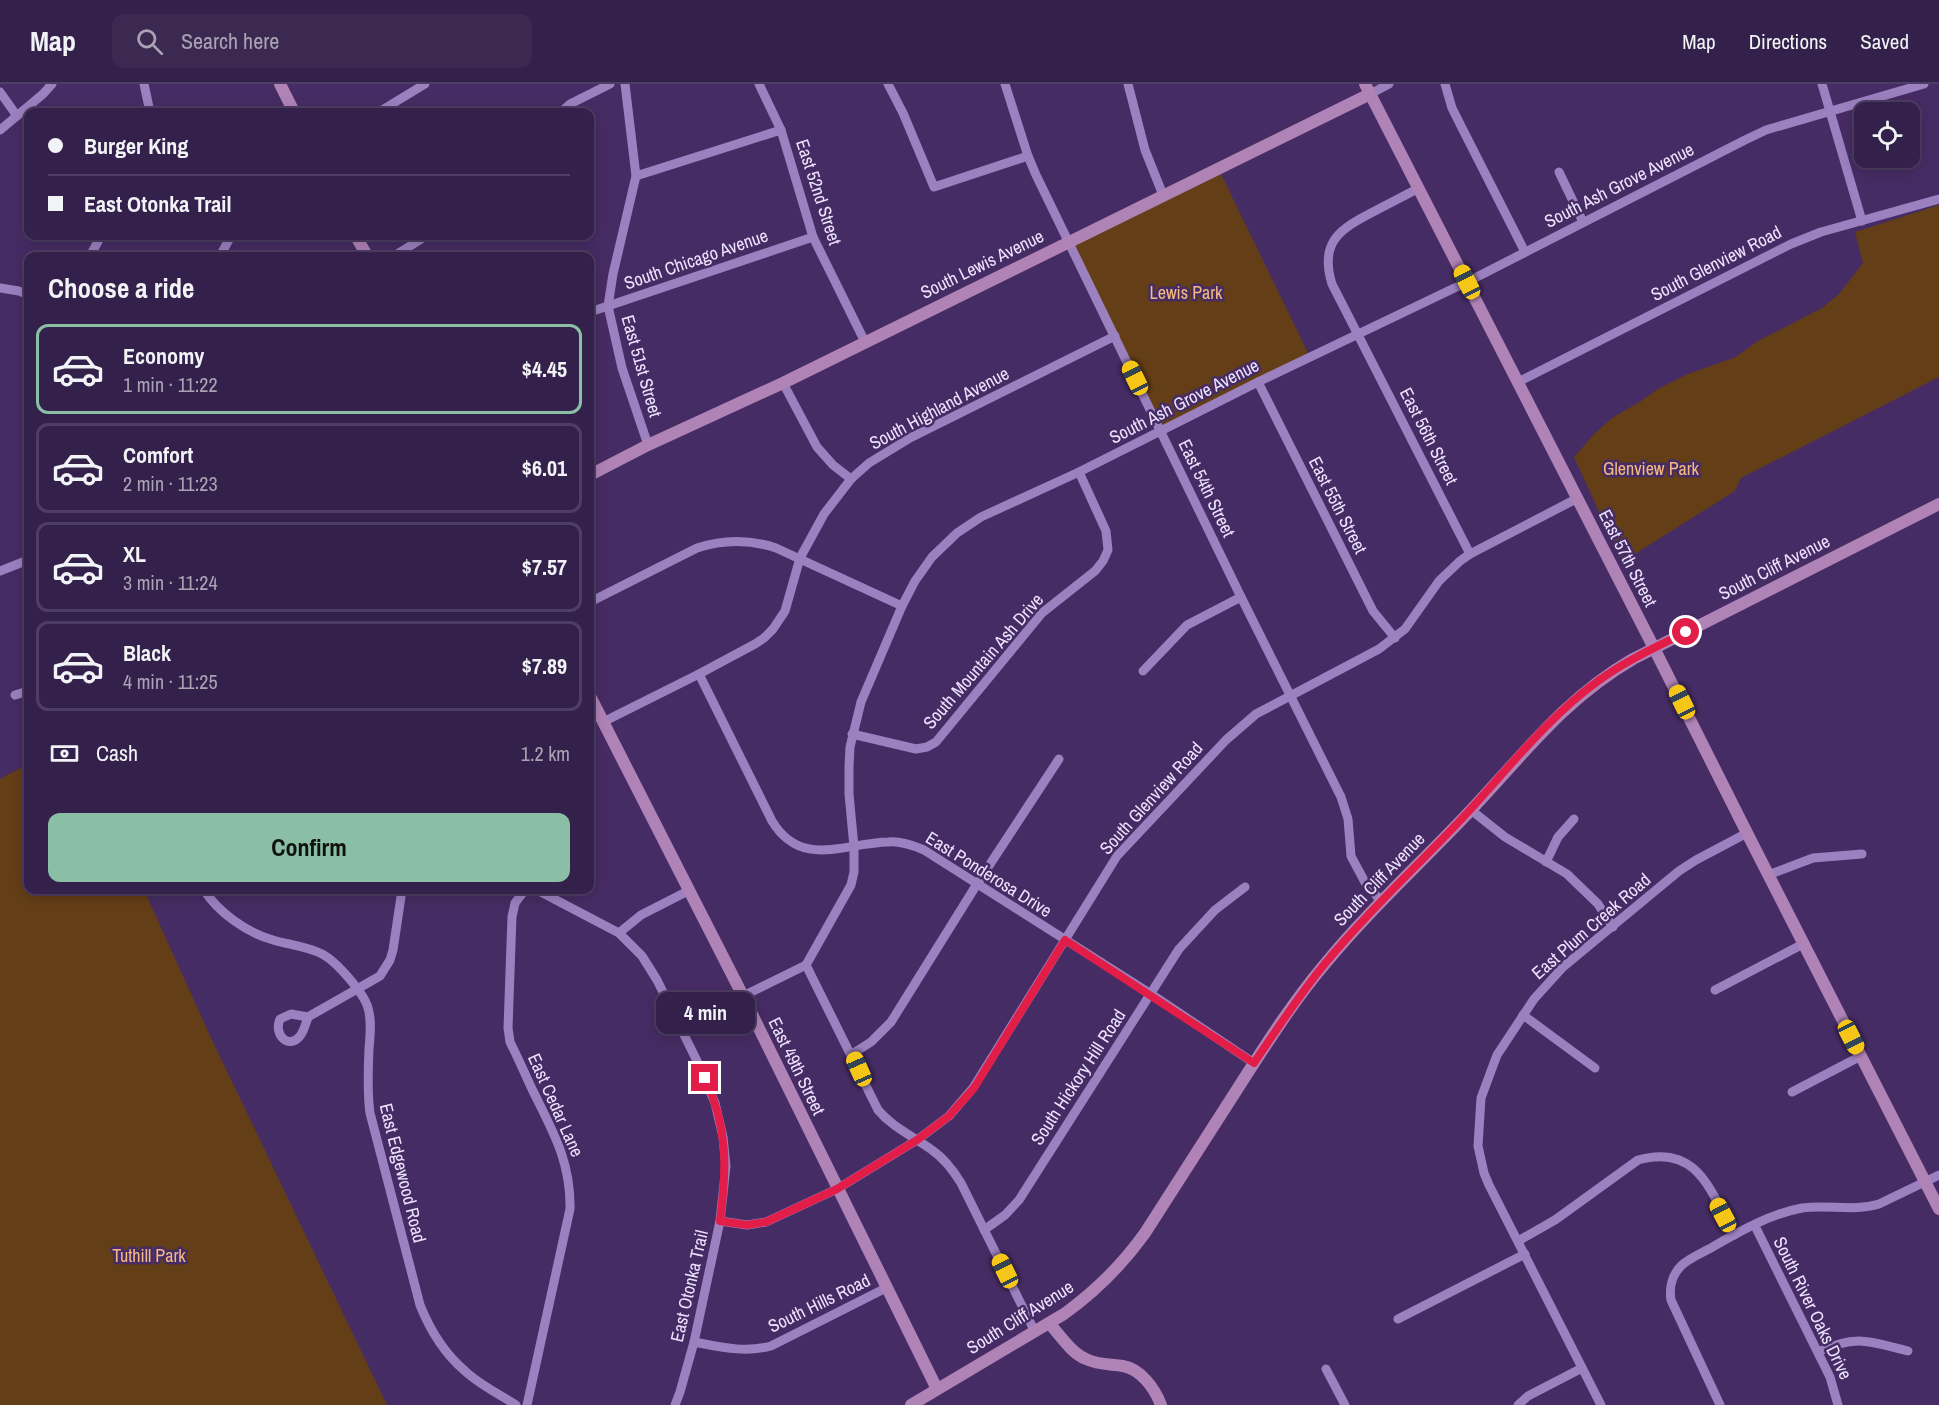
<!DOCTYPE html>
<html lang="en">
<head>
<meta charset="utf-8">
<style>
	body { margin:0; font-family:"Archivo Narrow",sans-serif; background:#3c2952; color:#f1f3f6; height:100vh; display:flex; flex-direction:column; font-size:22px; white-space:nowrap }
	* { box-sizing:border-box; margin:0 }
	p { font-size:20px; color:#a9a3b5 }
	.icon { flex:none; width:33px; height:33px; fill:none; stroke:currentColor; stroke-width:2; stroke-linecap:round; stroke-linejoin:round }
	.map { position:relative; flex:1; overflow:hidden }
	.sheet { position:absolute; left:24px; top:168px; width:570px; height:642px; display:flex; flex-direction:column; background:#34214b; border-radius:12px; box-shadow:0 3px 15px #0003,0 0 0 2px #4e3e63 }
	.sheet>* { flex:none }
	.banner { position:absolute; left:24px; top:24px; width:570px; height:132px; border-radius:12px; box-shadow:0 3px 15px #0003,0 0 0 2px #4e3e63; display:grid; align-content:center; height:132px; padding:0 24px; background:#34214b }
	.tools { position:absolute; left:1854px; top:18px; display:grid; gap:12px }
	.tools a { display:grid; place-items:center; width:66px; height:66px; border-radius:12px; background:#34214b; box-shadow:0 3px 15px #0003,0 0 0 2px #4e3e63; font-size:30px }
	.end { position:absolute; width:27px; height:27px; margin:-14px; border:8px solid #e11d48; background:#fff; box-shadow:0 0 0 3px #fff }
	.from { border-radius:50% }
	.bubble { position:absolute; height:42px; border-radius:12px; background:#34214b; box-shadow:0 3px 15px #0003,0 0 0 2px #4e3e63; font-size:20px; font-weight:700; line-height:42px; text-align:center }
	.car { position:absolute; width:18px; height:36px; margin:-18px -9px; border-radius:8px; box-shadow:0 0 4px 2px #0007; background:linear-gradient(#f5c518 24%,#345 0 40%,#f5c518 0 76%,#345 0 86%,#f5c518 0) }
	.banner b { display:flex; align-items:center; gap:21px; height:57px; font-size:22px }
	.banner b+b { border-top:2px solid #4e3e63 }
	.banner i { width:15px; height:15px; background:#f1f3f6 }
	ul { padding:0; list-style:none }
	li { display:flex; align-items:center; gap:18px; height:90px; margin:0 12px 9px; padding:0 12px; border:3px solid #4e3e63; border-radius:12px }
	li div { flex:1 }
	li b { display:block; font-size:22px }
	li em { font-style:normal; font-weight:700 }
	li.current { border-color:#8abfa5 }
	li>.icon { width:54px; height:54px; stroke-width:1.5 }
	h2 { padding:0 24px; font-size:27px; line-height:72px }
	.pay { display:flex; align-items:center; gap:15px; height:66px; padding:0 24px; font-size:22px }
	.pay p { margin-inline-start:auto }
	.action { display:flex; gap:12px; margin-top:auto; padding:12px 24px }
	.action a { flex:1; height:69px; border-radius:12px; background:#8abfa5; color:#111; font-size:24px; font-weight:700; line-height:69px; text-align:center }
	header { display:flex; align-items:center; gap:36px; box-sizing:border-box; height:84px; padding:0 30px; background:#34214b; border-bottom:2px solid #4e3e63 }
	header strong { font-size:28px }
	nav { display:flex; gap:33px; margin-inline-start:auto; font-size:21px }
	.search { width:420px; height:54px; background:#3c2952; display:flex; align-items:center; gap:15px; box-sizing:border-box; padding:0 21px; border-radius:12px; color:#a9a3b5; font-size:22px }
	.map>svg:first-child { display:block }
	.green { fill:#643e17 }
	.lines { fill:none; stroke-linecap:round; stroke-linejoin:round }
	.street { stroke:#9c81c0; stroke-width:9 }
	.secondary { stroke:#b083b6; stroke-width:12 }
	.route { stroke:#e11d48; stroke-width:8 }
	.labels { text-anchor:middle; dominant-baseline:central; stroke-width:5; stroke-linejoin:round; paint-order:stroke }
	.street-label { font-size:18px; fill:#ede2fe; stroke:#462c64 }
	.park-label { font-size:18px; fill:#f5ba83; stroke:#462c64 }
</style>
</head>
<body>
<header>
<strong>Map</strong>
<div class="search"><svg class="icon" aria-label="search" viewBox="0 0 24 24"><circle cx="10" cy="10" r="6"/><path d="M15 15l6 6"/></svg>Search here</div>
<nav><a>Map</a><a>Directions</a><a>Saved</a></nav>
</header>
<div class="map">
<svg width="1939" height="1321" viewBox="0 0 1939 1321">
	<rect width="100%" height="100%" fill="#462c64"/>
	<g class="green">
		<polygon points="1218,84 1310,273 1162,347 1069,157"/>
		<polygon points="1939,121 1939,293 1741,394 1735,407 1622,478 1574,373 1595,349 1612,334 1641,317 1658,305 1688,290 1736,273 1758,257 1822,224 1839,210 1863,179 1855,148"/>
		<polygon points="28,680 28,806 144,806 212,956 387,1321 0,1321 0,695"/>
	</g>
	<g class="lines">
		<g class="street">
			<polyline points="144,0 150,28"/>
			<polyline points="625,0 636,92 613,190 608,222 622,284 648,361"/>
			<polyline points="759,0 781,46 813,153 865,258"/>
			<polyline points="888,0 903,29 934,103 1028,72"/>
			<polyline points="1005,0 1028,72 1036,91 1241,513 1341,713 1348,735 1351,772 1366,800 1382,818"/>
			<polyline points="1128,0 1145,66 1163,111"/>
			<polyline points="1445,0 1452,24 1461,42 1525,168"/>
			<polyline points="1822,0 1862,137"/>
			<polyline points="0,8 17,32"/>
			<polyline points="1370,10 1389,0"/>
			<polyline points="379,28 425,0"/>
			<polyline points="561,28 570,20 610,0"/>
			<polyline points="0,46 43,10 52,0"/>
			<polyline points="1559,88 1583,138"/>
			<polyline points="636,92 781,46"/>
			<path d="M1419,104C1404,112 1388,120 1373,128C1340,145 1319,158 1332,200L1470,470"/>
			<polyline points="90,172 101,152"/>
			<polyline points="220,172 231,152"/>
			<polyline points="394,172 426,152"/>
			<polyline points="0,204 19,207 28,211"/>
			<polyline points="590,228 813,153"/>
			<polyline points="1258,298 1373,527 1395,554"/>
			<polyline points="1518,298 1791,160 1821,148 1939,115"/>
			<polyline points="783,299 817,363 833,381 851,395"/>
			<polyline points="0,487 28,476"/>
			<path d="M590,518L697,464C724,455 749,455 776,464L902,522"/>
			<polyline points="1143,587 1187,541 1241,513"/>
			<path d="M699,590L772,737C801,785 844,759 888,758C900,757 912,761 924,766L1151,910L1254,979"/>
			<polyline points="15,611 28,607"/>
			<polyline points="603,638 699,590 755,560 764,554 773,545 785,527 800,474 824,430 851,395 869,379 910,354 1115,252"/>
			<polyline points="852,650 916,665 927,663 936,658 1042,529 1095,487 1103,477 1108,466 1106,447 1079,388"/>
			<polyline points="1471,726 1505,753 1567,790 1598,820 1613,843"/>
			<polyline points="1546,778 1558,753 1574,735"/>
			<polyline points="1768,791 1813,774 1862,770"/>
			<path d="M204,806C218,828 247,849 273,856C289,861 306,862 322,870C336,877 364,909 368,924C372,937 370,952 369,965C368,987 367,1008 370,1029L420,1221C430,1246 445,1270 465,1287C480,1301 499,1310 516,1321"/>
			<path d="M525,806L515,819L512,833L508,944L510,958C518,974 525,990 532,1005C552,1046 571,1077 570,1125L527,1321"/>
			<polyline points="537,806 619,849 642,872 657,896 698,979 715,1019 723,1053 726,1082 720,1137 694,1258 680,1308 675,1321"/>
			<polyline points="619,849 641,831 688,807"/>
			<path d="M806,881L878,1026C893,1044 913,1052 932,1066C945,1075 953,1086 961,1099L1035,1248"/>
			<polyline points="1715,906 1803,860"/>
			<polyline points="743,912 806,881 851,801 854,788 854,763 849,710 849,683 850,663 861,618 902,522 915,497 932,473 957,449 981,433 1079,388 1258,298 1467,198 1745,56 1766,46 1924,0"/>
			<path d="M291,930L308,933C306,939 304,947 300,952C289,966 273,951 280,935Z"/>
			<polyline points="1523,931 1595,984"/>
			<polyline points="308,933 380,892 390,876 393,866 402,806"/>
			<polyline points="852,970 871,958 891,938 977,800 1059,675"/>
			<polyline points="1792,1008 1861,972"/>
			<polyline points="720,1137 747,1141 766,1138 837,1105 917,1056 949,1032 973,1004 1117,772 1226,656 1256,630 1379,565 1405,545 1439,497 1460,477 1470,470 1578,414"/>
			<polyline points="1755,1142 1830,1293 1838,1321"/>
			<polyline points="984,1146 1005,1131 1019,1116 1179,865 1215,826 1245,803"/>
			<path d="M1518,1157L1555,1136L1638,1076C1698,1059 1711,1108 1734,1151"/>
			<polyline points="1398,1235 1525,1170"/>
			<path d="M694,1258C721,1263 744,1269 771,1262L886,1204"/>
			<path d="M1818,1268C1856,1250 1869,1257 1908,1267"/>
			<polyline points="1326,1285 1345,1321"/>
			<polyline points="1518,1321 1528,1312 1582,1284"/>
			<polyline points="1601,1321 1489,1101 1484,1089 1478,1062 1481,1014 1497,971 1534,915 1563,883 1679,787 1696,776 1747,749"/>
			<path d="M1720,1321L1671,1216C1669,1204 1672,1191 1681,1182C1688,1175 1700,1170 1709,1165C1737,1149 1769,1130 1802,1124C1828,1120 1853,1128 1879,1120L1939,1091"/>
		</g>
		<g class="secondary">
			<polyline points="280,0 294,28"/>
			<polyline points="1365,0 1654,564 1747,749 1939,1125"/>
			<polyline points="356,152 367,172"/>
			<polyline points="590,391 648,361 783,299 1370,10"/>
			<polyline points="590,612 743,912 937,1305"/>
			<path d="M1049,1239C1060,1251 1071,1269 1086,1275C1098,1281 1110,1280 1123,1282C1141,1285 1155,1305 1161,1321"/>
			<path d="M911,1321L1064,1230C1096,1207 1122,1181 1145,1149C1176,1101 1207,1052 1238,1004C1265,962 1292,919 1324,881C1369,826 1422,778 1471,726C1524,670 1564,615 1633,575L1939,420"/>
		</g>
	</g>
	<g class="lines">
		<path class="route" d="M705,994C728,1044 727,1084 720,1137L747,1141L766,1138L837,1105L917,1056L949,1032L974,1004L1065,856L1254,979C1276,946 1298,913 1323,882C1363,833 1410,789 1454,743C1500,695 1544,636 1598,597C1625,577 1656,563 1686,548"/>
	</g>
	<g class="labels">
		<g class="street-label">
			<text transform="translate(1619 101) rotate(-27)">South Ash Grove Avenue</text>
			<text transform="translate(819 108) rotate(72)">East 52nd Street</text>
			<text transform="translate(696 175) rotate(-19)">South Chicago Avenue</text>
			<text transform="translate(1716 179) rotate(-27)">South Glenview Road</text>
			<text transform="translate(982 180) rotate(-26)">South Lewis Avenue</text>
			<text transform="translate(642 282) rotate(74)">East 51st Street</text>
			<text transform="translate(1184 317) rotate(-27)">South Ash Grove Avenue</text>
			<text transform="translate(939 324) rotate(-28)">South Highland Avenue</text>
			<text transform="translate(1429 352) rotate(63)">East 56th Street</text>
			<text transform="translate(1207 404) rotate(64)">East 54th Street</text>
			<text transform="translate(1338 421) rotate(63)">East 55th Street</text>
			<text transform="translate(1628 474) rotate(63)">East 57th Street</text>
			<text transform="translate(1774 483) rotate(-27)">South Cliff Avenue</text>
			<text transform="translate(983 577) rotate(-49)">South Mountain Ash Drive</text>
			<text transform="translate(1151 714) rotate(-48)">South Glenview Road</text>
			<text transform="translate(989 790) rotate(32)">East Ponderosa Drive</text>
			<text transform="translate(1379 795) rotate(-46)">South Cliff Avenue</text>
			<text transform="translate(1591 842) rotate(-41)">East Plum Creek Road</text>
			<text transform="translate(797 982) rotate(64)">East 49th Street</text>
			<text transform="translate(1078 993) rotate(-57)">South Hickory Hill Road</text>
			<text transform="translate(556 1021) rotate(66)">East Cedar Lane</text>
			<text transform="translate(403 1089) rotate(76)">East Edgewood Road</text>
			<text transform="translate(689 1202) rotate(-77)">East Otonka Trail</text>
			<text transform="translate(819 1219) rotate(-26)">South Hills Road</text>
			<text transform="translate(1813 1224) rotate(64)">South River Oaks Drive</text>
			<text transform="translate(1020 1233) rotate(-32)">South Cliff Avenue</text>
		</g>
		<g class="park-label">
			<text x="1186" y="208">Lewis Park</text>
			<text x="1651" y="384">Glenview Park</text>
			<text x="149" y="1171">Tuthill Park</text>
		</g>
	</g>
</svg>
<div class="tools">
<a><svg class="icon" aria-label="locate" viewBox="0 0 24 24"><circle cx="12" cy="12" r="6"/><path d="M12 2v4M12 18v4M2 12h4M18 12h4"/></svg></a>
</div>
<i class="end from" style="left:1686px;top:548px"></i>
<i class="end" style="left:705px;top:994px"></i>
<div class="bubble" style="left:656px;top:908px;width:99px">4 min</div>
<i class="car" style="left:1467px;top:198px;rotate:333deg"></i>
<i class="car" style="left:1135px;top:294px;rotate:334deg"></i>
<i class="car" style="left:1682px;top:618px;rotate:334deg"></i>
<i class="car" style="left:1851px;top:953px;rotate:153deg"></i>
<i class="car" style="left:859px;top:985px;rotate:336deg"></i>
<i class="car" style="left:1723px;top:1131px;rotate:332deg"></i>
<i class="car" style="left:1005px;top:1187px;rotate:334deg"></i>
<div class="banner">
<b><i class="from"></i>Burger King</b>
<b><i></i>East Otonka Trail</b>
</div>
<section class="sheet">
<h2>Choose a ride</h2>
<ul>
<li class="current"><svg class="icon" aria-label="car" viewBox="0 0 24 24"><path d="M5 17H2v-5l4-1 3-4h7l3 4 3 1v5h-3M9 17h6M6 11h13"/><circle cx="7" cy="17" r="2"/><circle cx="17" cy="17" r="2"/></svg><div><b>Economy</b><p>1 min · 11:22</p></div><em>$4.45</em></li>
<li><svg class="icon" aria-label="car" viewBox="0 0 24 24"><path d="M5 17H2v-5l4-1 3-4h7l3 4 3 1v5h-3M9 17h6M6 11h13"/><circle cx="7" cy="17" r="2"/><circle cx="17" cy="17" r="2"/></svg><div><b>Comfort</b><p>2 min · 11:23</p></div><em>$6.01</em></li>
<li><svg class="icon" aria-label="car" viewBox="0 0 24 24"><path d="M5 17H2v-5l4-1 3-4h7l3 4 3 1v5h-3M9 17h6M6 11h13"/><circle cx="7" cy="17" r="2"/><circle cx="17" cy="17" r="2"/></svg><div><b>XL</b><p>3 min · 11:24</p></div><em>$7.57</em></li>
<li><svg class="icon" aria-label="car" viewBox="0 0 24 24"><path d="M5 17H2v-5l4-1 3-4h7l3 4 3 1v5h-3M9 17h6M6 11h13"/><circle cx="7" cy="17" r="2"/><circle cx="17" cy="17" r="2"/></svg><div><b>Black</b><p>4 min · 11:25</p></div><em>$7.89</em></li>
</ul>
<div class="pay"><svg class="icon" aria-label="cash" viewBox="0 0 24 24"><path d="M3 7h18v10H3z"/><circle cx="12" cy="12" r="2"/></svg>Cash<p>1.2 km</p></div>
<div class="action"><a>Confirm</a></div>
</section>
</div>
</body>
</html>
